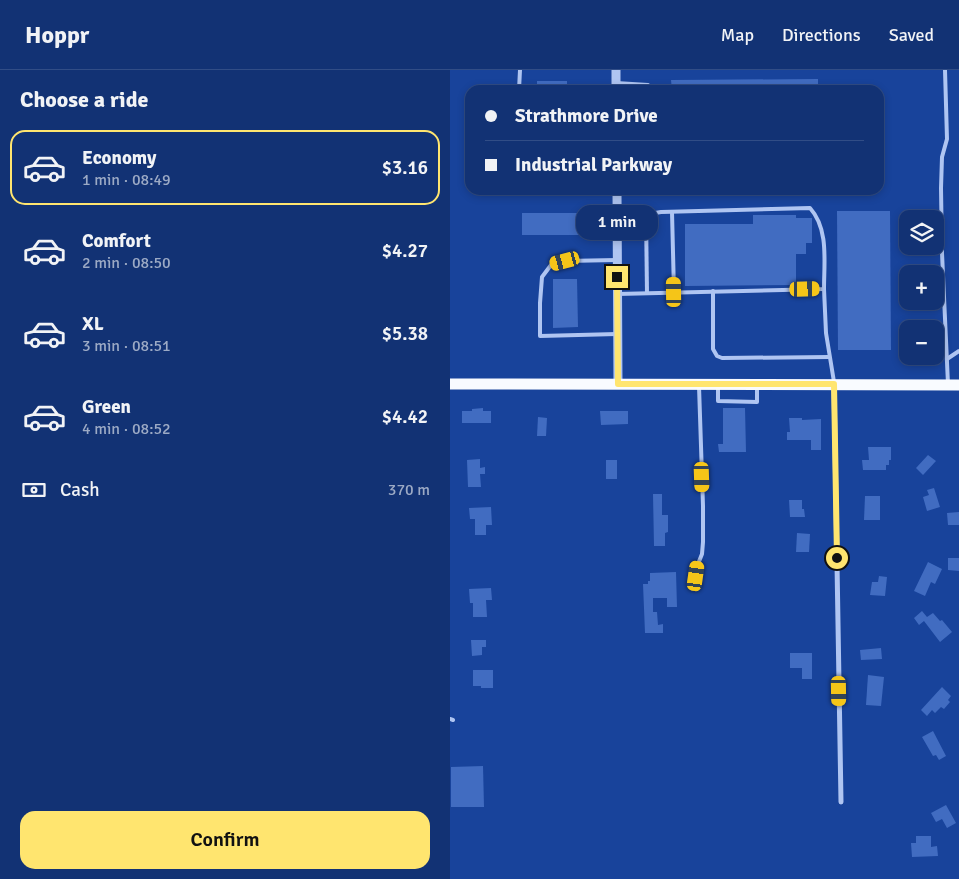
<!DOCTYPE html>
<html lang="en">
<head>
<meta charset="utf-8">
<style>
	body { margin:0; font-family:Signika,sans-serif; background:#1b3a79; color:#f1f3f6; height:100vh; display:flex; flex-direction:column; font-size:19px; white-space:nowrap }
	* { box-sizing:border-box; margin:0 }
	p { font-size:16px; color:#9caac5 }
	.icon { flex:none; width:28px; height:28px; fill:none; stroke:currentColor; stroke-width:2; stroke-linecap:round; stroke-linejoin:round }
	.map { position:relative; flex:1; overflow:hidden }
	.sheet { display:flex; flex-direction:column; background:#123274; width:450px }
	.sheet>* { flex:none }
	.top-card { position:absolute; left:15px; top:15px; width:419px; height:110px; border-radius:15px; box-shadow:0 2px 8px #0003,0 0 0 1px #314d86; display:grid; align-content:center; height:110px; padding:0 20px; background:#123274 }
	.buttons { position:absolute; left:449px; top:140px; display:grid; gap:10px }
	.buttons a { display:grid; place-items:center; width:45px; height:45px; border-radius:10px; background:#123274; box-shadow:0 2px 8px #0003,0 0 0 1px #314d86; font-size:25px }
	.end { position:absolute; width:22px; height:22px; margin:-11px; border:6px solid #ffe56f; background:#111; box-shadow:0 0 0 2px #111 }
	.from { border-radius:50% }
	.bubble { position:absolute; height:35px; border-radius:15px; background:#123274; box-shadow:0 2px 8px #0003,0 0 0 1px #314d86; font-size:16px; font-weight:600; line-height:35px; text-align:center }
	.car { position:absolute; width:15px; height:30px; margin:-15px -8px; border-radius:6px; box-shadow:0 0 4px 1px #0007; background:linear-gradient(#f5c518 24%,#345 0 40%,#f5c518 0 76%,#345 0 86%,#f5c518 0) }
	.top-card b { display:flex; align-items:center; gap:18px; height:48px; font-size:19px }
	.top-card b+b { border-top:1px solid #314d86 }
	.top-card i { width:12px; height:12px; background:#f1f3f6 }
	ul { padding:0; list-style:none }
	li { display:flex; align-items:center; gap:15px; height:75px; margin:0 10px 8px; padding:0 10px; border:2px solid transparent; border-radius:15px }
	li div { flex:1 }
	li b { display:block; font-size:19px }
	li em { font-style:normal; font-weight:600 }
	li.on { border-color:#ffe56f }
	li>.icon { width:45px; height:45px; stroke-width:1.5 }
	h2 { padding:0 20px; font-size:22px; line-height:60px }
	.pay { display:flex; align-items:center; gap:12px; height:55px; padding:0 20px; font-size:19px }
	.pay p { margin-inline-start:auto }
	.cta { display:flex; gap:10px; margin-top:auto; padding:10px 20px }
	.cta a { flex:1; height:58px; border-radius:15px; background:#ffe56f; color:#111; font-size:20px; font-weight:600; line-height:58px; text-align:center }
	header { display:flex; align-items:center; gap:30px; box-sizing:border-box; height:70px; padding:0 25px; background:#123274; border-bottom:1px solid #314d86 }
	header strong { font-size:24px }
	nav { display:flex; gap:28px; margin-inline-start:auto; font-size:18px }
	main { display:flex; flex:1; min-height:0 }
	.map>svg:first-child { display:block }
	.building { fill:#416cc1 }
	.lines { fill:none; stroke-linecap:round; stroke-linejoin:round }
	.service { stroke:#afc5f2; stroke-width:4 }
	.minor { stroke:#afc5f2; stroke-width:5 }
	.tertiary { stroke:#afc5f2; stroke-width:9 }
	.primary { stroke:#f9fbff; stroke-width:11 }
	.route { stroke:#ffe56f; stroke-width:6 }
</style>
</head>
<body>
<header>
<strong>Hoppr</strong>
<nav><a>Map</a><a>Directions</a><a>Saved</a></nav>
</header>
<main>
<section class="sheet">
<h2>Choose a ride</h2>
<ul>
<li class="on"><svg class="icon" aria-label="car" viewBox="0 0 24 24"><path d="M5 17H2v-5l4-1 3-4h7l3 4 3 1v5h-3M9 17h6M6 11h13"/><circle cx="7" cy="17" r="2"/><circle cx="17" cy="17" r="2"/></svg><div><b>Economy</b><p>1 min · 08:49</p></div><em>$3.16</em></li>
<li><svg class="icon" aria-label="car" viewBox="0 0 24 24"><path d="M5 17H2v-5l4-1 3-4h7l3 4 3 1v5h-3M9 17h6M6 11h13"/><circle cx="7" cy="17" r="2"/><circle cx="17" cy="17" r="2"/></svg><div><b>Comfort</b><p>2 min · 08:50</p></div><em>$4.27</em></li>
<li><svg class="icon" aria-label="car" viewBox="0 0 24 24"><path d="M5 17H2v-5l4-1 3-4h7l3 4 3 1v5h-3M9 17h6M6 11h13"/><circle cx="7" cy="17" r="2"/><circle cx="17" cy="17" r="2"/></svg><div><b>XL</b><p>3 min · 08:51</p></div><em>$5.38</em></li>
<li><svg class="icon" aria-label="car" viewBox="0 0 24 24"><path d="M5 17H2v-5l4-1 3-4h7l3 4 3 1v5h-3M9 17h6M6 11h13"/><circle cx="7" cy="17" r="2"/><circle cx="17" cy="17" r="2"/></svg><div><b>Green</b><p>4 min · 08:52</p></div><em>$4.42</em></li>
</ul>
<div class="pay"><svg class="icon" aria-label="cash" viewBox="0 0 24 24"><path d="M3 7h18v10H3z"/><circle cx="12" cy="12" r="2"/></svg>Cash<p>370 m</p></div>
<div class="cta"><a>Confirm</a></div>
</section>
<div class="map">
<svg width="509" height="809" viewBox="0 0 509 809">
	<rect width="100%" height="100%" fill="#18439b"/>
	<g class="building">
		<polygon points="368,9 368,20 222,20 221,10"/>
		<rect x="87" y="11" width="30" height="9"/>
		<polygon points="387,141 440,141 441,280 388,280"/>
		<rect x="72" y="143" width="59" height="22"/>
		<polygon points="303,145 346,145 346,148 362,148 362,173 356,173 356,184 346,184 346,215 235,216 235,154 303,154"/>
		<polygon points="103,209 127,209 128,257 103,258"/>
		<polygon points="33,338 33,341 41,341 41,353 12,353 12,341 22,341 22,339"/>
		<polygon points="273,338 295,338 296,382 269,382 268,374 273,374"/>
		<polygon points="150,341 178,341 178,354 151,355"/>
		<polygon points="88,347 97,348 96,366 87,366"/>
		<polygon points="339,348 352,348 352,350 371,349 371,380 361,380 361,370 337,370 337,362 340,362"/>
		<polygon points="418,377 441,377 441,390 439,390 439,395 436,395 436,400 413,400 412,390 419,390"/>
		<polygon points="478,385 486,391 473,405 466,398"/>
		<polygon points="30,389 30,398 35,397 35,404 30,404 31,417 18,417 17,390"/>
		<rect x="156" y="390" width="11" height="19"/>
		<polygon points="484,418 490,437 477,441 473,427 479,425 477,420"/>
		<polygon points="203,424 212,424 212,445 218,445 218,462 215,463 215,476 204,476"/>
		<polygon points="415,426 430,426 430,450 414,450"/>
		<polygon points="339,430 352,430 352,439 354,439 355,447 340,447"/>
		<polygon points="41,437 42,455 36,455 36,465 25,465 25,449 20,449 19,438"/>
		<polygon points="509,442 509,455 498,455 497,443"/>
		<polygon points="347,463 360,464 359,482 346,482"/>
		<polygon points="498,488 509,488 509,501 498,500"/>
		<polygon points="478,492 492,499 485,514 481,512 475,526 464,521"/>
		<polygon points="226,502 227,537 217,537 217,528 203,528 203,542 207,542 208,555 213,554 213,563 195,563 193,514 198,514 198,511 200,511 200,503"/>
		<polygon points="429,506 437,507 435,526 420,525 422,512 428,512"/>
		<polygon points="41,518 42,530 36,530 37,547 23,547 23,533 20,533 19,519"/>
		<polygon points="472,541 477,547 483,543 490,551 492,550 502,562 490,572 474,551 469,555 464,548"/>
		<polygon points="21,570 36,570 36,577 32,577 32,585 22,586"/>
		<polygon points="431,578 432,589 411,590 410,580"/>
		<polygon points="340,583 362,583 362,609 352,609 352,598 340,598"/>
		<polygon points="23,600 43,600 43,618 31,618 31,616 23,616"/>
		<polygon points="418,605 434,607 431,636 416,635"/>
		<polygon points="492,617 501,626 498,630 500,632 494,639 491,637 485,643 482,640 477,646 471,640"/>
		<polygon points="483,661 496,686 489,690 486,685 483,686 472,667"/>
		<polygon points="33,696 34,737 1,737 1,697"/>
		<polygon points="496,735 506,753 497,758 492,749 486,752 481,743"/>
		<polygon points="466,766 481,766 481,777 487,776 488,786 462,787 461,773 466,773"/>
	</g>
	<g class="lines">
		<g class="service">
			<polyline points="495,0 497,69 492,87 491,118 492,183 498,314"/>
			<polyline points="166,13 198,15 201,20"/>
			<polyline points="69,20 70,0"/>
			<polyline points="222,142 224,222"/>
			<polyline points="196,144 197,223"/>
			<polyline points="167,190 115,191 101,195 92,207 90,233 90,266 167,264"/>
			<polyline points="374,219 376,263 384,312"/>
			<polyline points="263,221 263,279 267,286 272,288 379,287"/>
			<path d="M167,224L374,219C374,192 379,159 360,138L211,142L188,146L169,143"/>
			<polyline points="497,289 509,281"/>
			<polyline points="268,315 268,331 307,332 307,317"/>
			<polyline points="245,517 248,494 252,484 253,472 253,436 249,316"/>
			<polyline points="0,649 3,650"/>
		</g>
		<polyline class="minor" points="384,315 391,732"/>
		<g class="tertiary">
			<polyline points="166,0 166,20"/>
			<polyline points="167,120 168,314"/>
		</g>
		<polyline class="primary" points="0,314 509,315"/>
	</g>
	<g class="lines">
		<polyline class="route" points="167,207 168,314 384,314 387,488"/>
	</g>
</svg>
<div class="buttons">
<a><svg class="icon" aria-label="layers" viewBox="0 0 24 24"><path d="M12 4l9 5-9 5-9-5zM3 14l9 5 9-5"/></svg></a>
<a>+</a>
<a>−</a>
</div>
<i class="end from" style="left:387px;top:488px"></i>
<i class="end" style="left:167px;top:207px"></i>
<div class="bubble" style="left:126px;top:135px;width:82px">1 min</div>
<i class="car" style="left:115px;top:191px;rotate:255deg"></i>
<i class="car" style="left:355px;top:219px;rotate:89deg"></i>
<i class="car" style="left:224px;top:222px;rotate:359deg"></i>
<i class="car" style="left:252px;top:407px;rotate:178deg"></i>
<i class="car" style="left:246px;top:506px;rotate:8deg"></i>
<i class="car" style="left:389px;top:621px;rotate:179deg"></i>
<div class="top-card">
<b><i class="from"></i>Strathmore Drive</b>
<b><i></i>Industrial Parkway</b>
</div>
</div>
</main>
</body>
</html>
